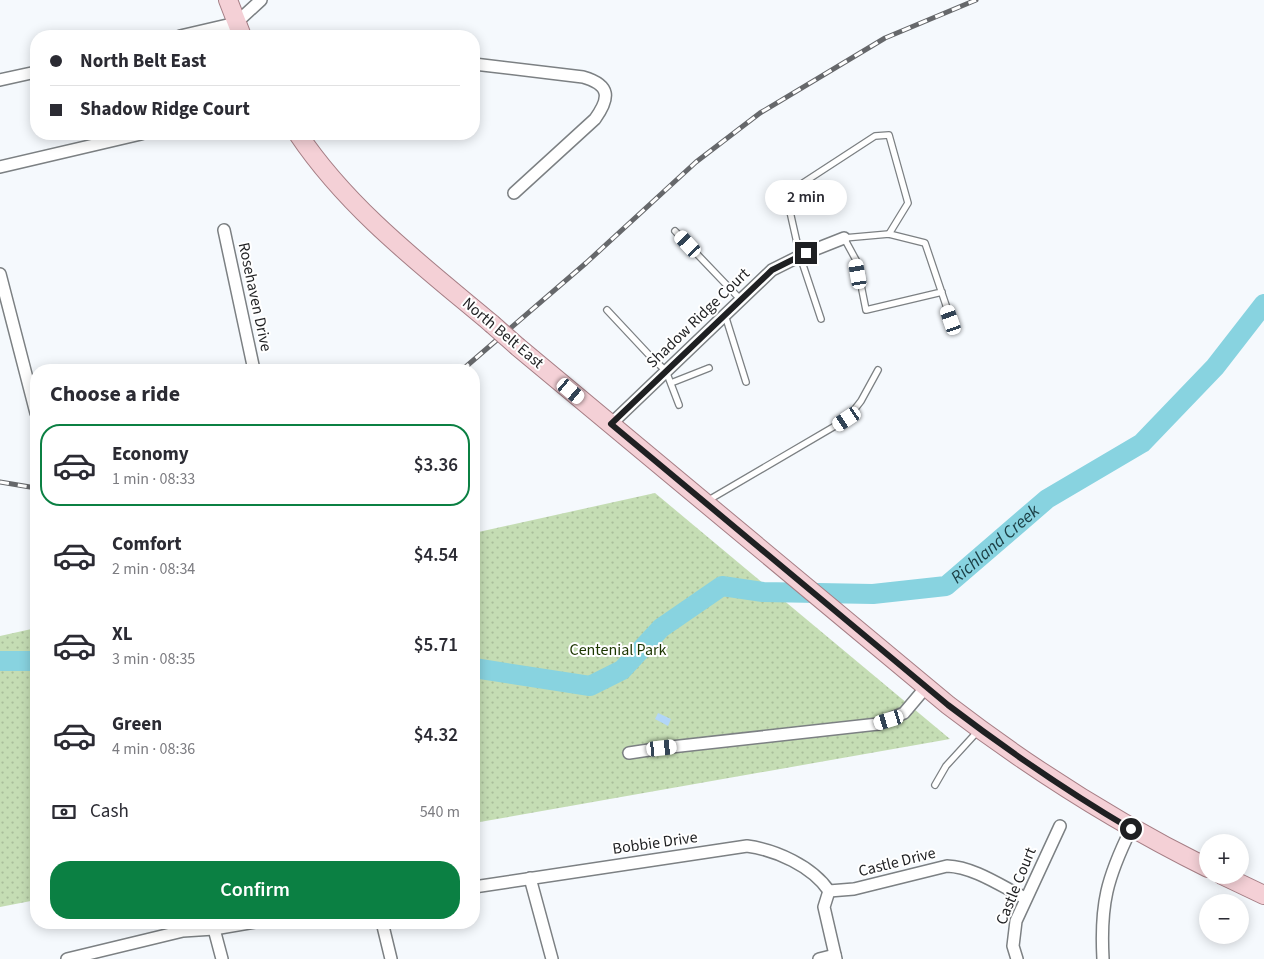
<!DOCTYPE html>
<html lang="en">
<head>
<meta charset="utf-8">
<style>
	body { margin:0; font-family:"Source Sans 3",sans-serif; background:#f7f7f7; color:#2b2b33; height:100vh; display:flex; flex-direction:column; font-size:19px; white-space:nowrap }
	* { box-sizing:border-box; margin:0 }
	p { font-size:16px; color:#7c7c81 }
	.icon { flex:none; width:28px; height:28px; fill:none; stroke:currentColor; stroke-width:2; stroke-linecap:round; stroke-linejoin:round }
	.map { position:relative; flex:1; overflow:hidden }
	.panel { position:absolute; left:30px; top:364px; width:450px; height:565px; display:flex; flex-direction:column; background:#fff; border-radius:20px; box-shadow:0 2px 12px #0003 }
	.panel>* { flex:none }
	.banner { position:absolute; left:30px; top:30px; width:450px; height:110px; border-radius:20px; box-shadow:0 2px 12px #0003; display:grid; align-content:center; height:110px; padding:0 20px; background:#fff }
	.tools { position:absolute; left:1199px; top:834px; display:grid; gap:10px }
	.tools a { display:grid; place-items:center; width:50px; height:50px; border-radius:50%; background:#fff; box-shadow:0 2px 12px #0003; font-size:25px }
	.end { position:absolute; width:22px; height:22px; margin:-11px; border:6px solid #1f2022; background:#fff; box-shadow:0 0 0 2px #fff }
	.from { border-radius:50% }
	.bubble { position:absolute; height:35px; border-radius:18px; background:#fff; box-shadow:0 2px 12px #0003; font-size:16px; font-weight:600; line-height:35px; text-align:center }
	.car { position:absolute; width:15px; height:30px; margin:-15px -8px; border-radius:6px; box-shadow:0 0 4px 1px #0007; background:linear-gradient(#fff 24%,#345 0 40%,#fff 0 76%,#345 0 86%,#fff 0) }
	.banner b { display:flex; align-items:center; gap:18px; height:48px; font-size:19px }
	.banner b+b { border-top:1px solid #e1e1e2 }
	.banner i { width:12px; height:12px; background:#2b2b33 }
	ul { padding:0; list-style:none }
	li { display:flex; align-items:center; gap:15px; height:82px; margin:0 10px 8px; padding:0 10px; border:2px solid transparent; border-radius:20px }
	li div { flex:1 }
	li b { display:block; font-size:19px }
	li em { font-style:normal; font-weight:600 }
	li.active { border-color:#0b8043 }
	li>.icon { width:45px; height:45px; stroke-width:1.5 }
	h2 { padding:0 20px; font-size:22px; line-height:60px }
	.pay { display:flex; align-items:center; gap:12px; height:55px; padding:0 20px; font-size:19px }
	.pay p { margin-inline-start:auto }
	.button { display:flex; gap:10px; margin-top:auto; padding:10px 20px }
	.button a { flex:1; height:58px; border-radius:20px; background:#0b8043; color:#fff; font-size:20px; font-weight:600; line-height:58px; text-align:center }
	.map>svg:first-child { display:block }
	.park { fill:url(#park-dots) }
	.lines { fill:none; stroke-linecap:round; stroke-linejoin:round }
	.river { stroke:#88d3e0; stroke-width:20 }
	.building { fill:#b2d6f8 }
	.lane-casing { stroke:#7c8083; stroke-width:8 }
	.street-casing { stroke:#7c8083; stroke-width:14 }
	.primary-casing { stroke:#a57e85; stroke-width:20 }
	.lane { stroke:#fff; stroke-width:5.5 }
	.street { stroke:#fff; stroke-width:11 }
	.primary { stroke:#f4d0d6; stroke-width:18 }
	.rail-casing { stroke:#66686b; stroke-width:5 }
	.rail { stroke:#fff; stroke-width:3; stroke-dasharray:9; stroke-linecap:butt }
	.primary-bridge-casing { stroke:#a57e85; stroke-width:20; stroke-linecap:butt }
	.primary-bridge { stroke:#f4d0d6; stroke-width:18 }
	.route { stroke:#1f2022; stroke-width:6 }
	.labels { text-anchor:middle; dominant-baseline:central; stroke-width:4; stroke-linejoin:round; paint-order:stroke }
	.street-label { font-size:16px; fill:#1f2022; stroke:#fff }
	.park-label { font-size:16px; fill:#1c3600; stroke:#fff }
	.water-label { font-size:18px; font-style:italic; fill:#1d4147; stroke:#fff }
</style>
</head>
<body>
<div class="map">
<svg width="1264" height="959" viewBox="0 0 1264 959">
	<defs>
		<pattern id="park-dots" width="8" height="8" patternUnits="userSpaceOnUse" patternTransform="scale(1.25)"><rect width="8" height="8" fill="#c5ddb4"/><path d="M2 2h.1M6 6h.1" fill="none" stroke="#a9bd9a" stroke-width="1.8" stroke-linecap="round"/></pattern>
	</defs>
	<rect width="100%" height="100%" fill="#f5f9fd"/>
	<g class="park">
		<polygon points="655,493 950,739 474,823 474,533"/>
		<polygon points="36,628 36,900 0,907 0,636"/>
	</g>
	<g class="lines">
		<g class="river">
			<polyline points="0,661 36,661"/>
			<path id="s1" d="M474,668L590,686L622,670L661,628L722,586L763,592L873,594L946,586L1047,499L1142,443L1215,367L1264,304"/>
		</g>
	</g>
	<polygon class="building" points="658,713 671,719 668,726 655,719"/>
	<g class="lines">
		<defs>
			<g id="lane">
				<polyline points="675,231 740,299"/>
				<polyline points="942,292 866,310 856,260 844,238 889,234 925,243 951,320"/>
				<polyline points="607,310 650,356 666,371 679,405"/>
				<polyline points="725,315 746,382"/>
				<polyline points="821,319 800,256 786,194 875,136 889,135 908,203 889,234"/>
				<polyline points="671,383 709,368"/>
				<polyline points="707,501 847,419 861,401 878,370"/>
				<polyline points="935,785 946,766 978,731"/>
			</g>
			<g id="street">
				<polyline points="180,36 236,23 261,0"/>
				<path d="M474,64L583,77C611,85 610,98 595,119L514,193"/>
				<polyline points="0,80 36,72"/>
				<polyline points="0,167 141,134"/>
				<polyline points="224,230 254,370"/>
				<polyline points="0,274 36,413"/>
				<polyline points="611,424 772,270 806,253 844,238"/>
				<polyline points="629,753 662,748 878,724 904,713 926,687"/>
				<polyline points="530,878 552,959"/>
				<path d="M474,887L747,846C776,850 812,866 829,891"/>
				<path d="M829,891L854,889L947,866C974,867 1001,886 1025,898"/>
				<polyline points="829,891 824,907 836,959"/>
				<polyline points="382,922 391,959"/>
				<polyline points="214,929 222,959"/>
				<polyline points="67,959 183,931 214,929 255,922"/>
				<polyline points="819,959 835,955"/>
				<polyline points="1017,959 1013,946 1016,921 1060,826"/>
				<path d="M1103,959C1100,904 1107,878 1131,829"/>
			</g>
			<g id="primary">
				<polyline points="228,0 242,36"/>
				<path d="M298,134C349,210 423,266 492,324"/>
				<path d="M518,347L948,705C1030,768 1115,822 1208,868"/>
				<polyline points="1222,875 1264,895"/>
			</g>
		</defs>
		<use href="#lane" class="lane-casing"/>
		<use href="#street" class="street-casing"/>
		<use href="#primary" class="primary-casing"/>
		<use href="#lane" class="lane"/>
		<use href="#street" class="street"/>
		<use href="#primary" class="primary"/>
		<defs>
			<g id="rail">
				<polyline points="462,370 586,263 696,162 760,113 885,38 976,0"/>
				<polyline points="0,482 36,488"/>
			</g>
		</defs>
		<use href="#rail" class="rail-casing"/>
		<use href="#rail" class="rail"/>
		<defs>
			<polyline id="primary-bridge" points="492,324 518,347"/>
		</defs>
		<use href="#primary-bridge" class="primary-bridge-casing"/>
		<use href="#primary-bridge" class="primary-bridge"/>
	</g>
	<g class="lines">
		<path class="route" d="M806,253L772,270L611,424L948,705C1007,750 1068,792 1131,829"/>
	</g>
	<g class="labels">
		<g class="street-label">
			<text transform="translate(255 297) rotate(78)">Rosehaven Drive</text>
			<text transform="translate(698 318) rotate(-44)">Shadow Ridge Court</text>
			<text transform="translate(503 333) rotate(40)">North Belt East</text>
			<text transform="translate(655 843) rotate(-8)">Bobbie Drive</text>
			<text transform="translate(897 862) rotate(-14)">Castle Drive</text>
			<text transform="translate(1016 886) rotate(-68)">Castle Court</text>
		</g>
		<g class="park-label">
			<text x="618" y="650">Centenial Park</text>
		</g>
		<g class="water-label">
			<text stroke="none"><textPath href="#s1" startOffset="574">Richland Creek</textPath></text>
		</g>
	</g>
</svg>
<div class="tools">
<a>+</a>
<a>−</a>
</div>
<i class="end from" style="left:1131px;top:829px"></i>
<i class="end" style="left:806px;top:253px"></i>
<div class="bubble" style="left:765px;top:180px;width:82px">2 min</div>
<i class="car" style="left:688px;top:244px;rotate:317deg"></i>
<i class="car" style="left:858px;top:274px;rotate:350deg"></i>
<i class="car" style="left:951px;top:320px;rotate:341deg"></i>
<i class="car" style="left:571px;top:391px;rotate:130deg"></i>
<i class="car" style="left:847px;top:419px;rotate:236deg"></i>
<i class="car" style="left:889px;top:720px;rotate:253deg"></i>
<i class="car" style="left:662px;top:748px;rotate:84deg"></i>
<div class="banner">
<b><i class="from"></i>North Belt East</b>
<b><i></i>Shadow Ridge Court</b>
</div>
<section class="panel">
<h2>Choose a ride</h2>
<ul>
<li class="active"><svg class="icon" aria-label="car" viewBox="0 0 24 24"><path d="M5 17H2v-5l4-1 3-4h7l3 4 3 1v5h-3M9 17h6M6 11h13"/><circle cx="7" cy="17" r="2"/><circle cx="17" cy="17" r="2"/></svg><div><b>Economy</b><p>1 min · 08:33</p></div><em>$3.36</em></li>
<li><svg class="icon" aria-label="car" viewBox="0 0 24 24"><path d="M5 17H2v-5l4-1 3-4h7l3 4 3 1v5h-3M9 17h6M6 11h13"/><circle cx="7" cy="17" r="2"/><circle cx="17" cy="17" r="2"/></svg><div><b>Comfort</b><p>2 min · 08:34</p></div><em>$4.54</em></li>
<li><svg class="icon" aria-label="car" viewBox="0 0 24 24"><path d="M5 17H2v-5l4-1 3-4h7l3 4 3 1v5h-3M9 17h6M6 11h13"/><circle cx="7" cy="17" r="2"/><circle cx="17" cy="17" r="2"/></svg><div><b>XL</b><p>3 min · 08:35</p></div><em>$5.71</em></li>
<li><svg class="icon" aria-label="car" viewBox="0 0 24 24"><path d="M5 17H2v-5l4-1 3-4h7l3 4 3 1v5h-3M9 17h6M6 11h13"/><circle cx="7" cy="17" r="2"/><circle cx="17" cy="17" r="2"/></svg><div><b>Green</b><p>4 min · 08:36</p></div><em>$4.32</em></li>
</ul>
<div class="pay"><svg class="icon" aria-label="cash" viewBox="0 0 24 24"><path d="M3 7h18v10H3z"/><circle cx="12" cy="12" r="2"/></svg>Cash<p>540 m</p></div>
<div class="button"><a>Confirm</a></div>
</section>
</div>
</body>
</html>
